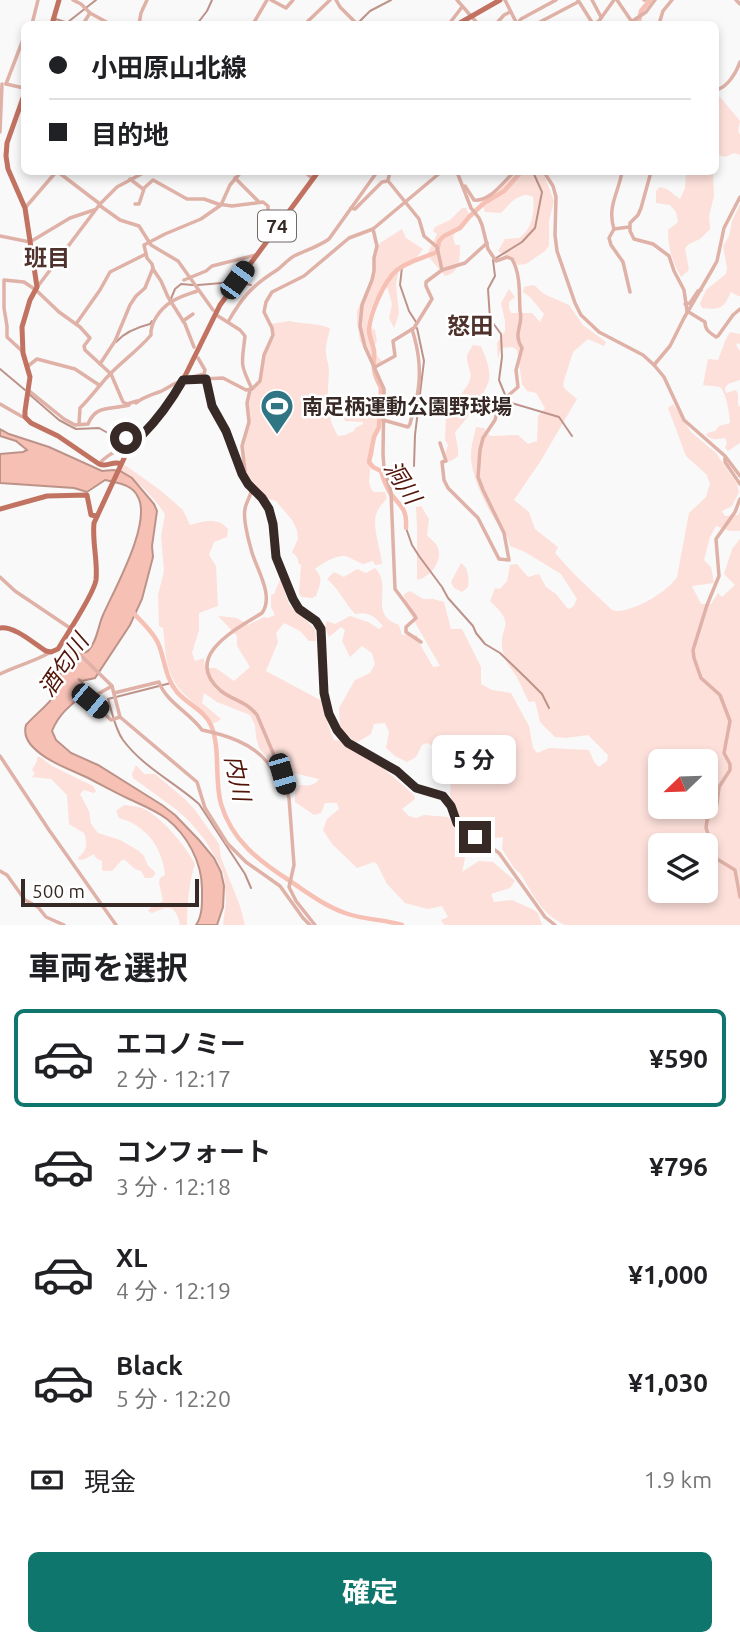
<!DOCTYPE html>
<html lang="ja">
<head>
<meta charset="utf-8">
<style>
	body { margin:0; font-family:Ubuntu,"Noto Sans JP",sans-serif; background:#f2f2f2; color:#202124; height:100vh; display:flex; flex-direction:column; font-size:26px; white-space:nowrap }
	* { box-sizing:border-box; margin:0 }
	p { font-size:23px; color:#757577 }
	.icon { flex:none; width:38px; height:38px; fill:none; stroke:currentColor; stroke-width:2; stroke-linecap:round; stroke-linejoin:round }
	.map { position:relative; height:925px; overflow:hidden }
	.details { display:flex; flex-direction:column; background:#fff; flex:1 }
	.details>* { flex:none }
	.banner { position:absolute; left:21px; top:21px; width:698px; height:154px; border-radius:10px; box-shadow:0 4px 10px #0003; display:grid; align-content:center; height:154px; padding:0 28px; background:#fff }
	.needle { width:46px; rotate:247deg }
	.controls { position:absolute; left:648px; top:749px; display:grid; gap:14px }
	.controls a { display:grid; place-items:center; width:70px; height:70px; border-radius:10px; background:#fff; box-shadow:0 4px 10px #0003; font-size:35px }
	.scale { position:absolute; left:21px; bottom:18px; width:178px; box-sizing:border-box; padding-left:7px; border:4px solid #372925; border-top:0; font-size:19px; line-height:24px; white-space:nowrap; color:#372925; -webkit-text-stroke:5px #fff; paint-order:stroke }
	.end { position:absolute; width:32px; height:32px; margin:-16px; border:9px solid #372925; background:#fff; box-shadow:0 0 0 4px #fff }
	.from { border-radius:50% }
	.bubble { position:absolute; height:49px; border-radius:10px; background:#fff; box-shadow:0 4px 10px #0003; font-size:23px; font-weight:700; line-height:49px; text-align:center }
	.car { position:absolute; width:21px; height:42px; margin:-21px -10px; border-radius:9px; box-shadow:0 0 5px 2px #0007; background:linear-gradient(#222 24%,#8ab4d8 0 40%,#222 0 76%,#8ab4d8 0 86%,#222 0) }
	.banner b { display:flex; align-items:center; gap:24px; height:66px; font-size:26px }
	.banner b+b { border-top:2px solid #e0e0e0 }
	.banner i { width:18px; height:18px; background:#202124 }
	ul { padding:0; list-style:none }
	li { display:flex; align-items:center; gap:21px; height:98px; margin:0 14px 10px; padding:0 14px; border:4px solid transparent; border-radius:10px }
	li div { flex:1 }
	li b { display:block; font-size:26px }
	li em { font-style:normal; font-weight:700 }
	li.current { border-color:#0f766e }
	li>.icon { width:63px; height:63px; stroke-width:1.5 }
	h2 { padding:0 28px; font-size:32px; line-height:84px }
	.pay { display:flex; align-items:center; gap:18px; height:77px; padding:0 28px; font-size:26px }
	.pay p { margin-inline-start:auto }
	.action { display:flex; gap:14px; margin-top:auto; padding:14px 28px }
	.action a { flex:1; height:80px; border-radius:10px; background:#0f766e; color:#fff; font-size:28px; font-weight:700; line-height:80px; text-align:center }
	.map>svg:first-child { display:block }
	.green { fill:#fde0da; fill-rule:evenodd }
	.water { fill:#f6c0b4; stroke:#bd9389; stroke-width:2 }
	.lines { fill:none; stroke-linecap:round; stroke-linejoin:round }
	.stream { stroke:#bd9389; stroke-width:2 }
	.river { stroke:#f6c0b4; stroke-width:4.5 }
	.minor { stroke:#dfb1a7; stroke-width:3.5 }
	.major { stroke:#c27261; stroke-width:5 }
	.route { stroke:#372925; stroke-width:9 }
	.labels { text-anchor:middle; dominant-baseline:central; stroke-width:5; stroke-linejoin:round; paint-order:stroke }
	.shield { fill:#fff; stroke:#736966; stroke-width:2 }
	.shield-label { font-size:19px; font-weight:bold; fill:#372925 }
	.poi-label { font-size:21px; font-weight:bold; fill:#372925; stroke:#fff; text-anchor:start }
	.neighbourhood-label { font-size:23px; font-weight:bold; fill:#50322c; stroke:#fff }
	.water-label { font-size:23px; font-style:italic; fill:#531509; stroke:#fff }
</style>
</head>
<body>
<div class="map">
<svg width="740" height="925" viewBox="0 0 740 925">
	<rect width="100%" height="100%" fill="#f9f9f9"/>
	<g class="green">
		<polygon points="716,97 720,97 740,121 738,131 740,135 740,155 734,153 725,157 719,155 716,160"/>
		<path d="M517,172H543L554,201L549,221V246L545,251L526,264L518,265L498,251L505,239L519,238C532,229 535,212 533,197C520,190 510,204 501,213L485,212L483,206Z"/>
		<path d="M686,172H713L714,196L709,216L710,229L700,239L689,244L685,248L689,270L681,277C672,261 668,248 668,230L678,222L676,212L670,205L656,203V191L660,187L667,189L680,199L685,188Z"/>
		<path d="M740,204V296H738L731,292C723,309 721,310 702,308L700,303L706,290L726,274L727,268L723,246L729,236L732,221Z"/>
		<path d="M462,208H466L469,214L464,219L453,236L455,245H460C460,258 460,273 445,276L427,255L437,234L433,231L435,227L450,220Z"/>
		<path d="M402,229L406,238L423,249L411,265L399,270L396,284L399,314L394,328L389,318L392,304L387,286C375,294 368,313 367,327L375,330L377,342L374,345L376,355L382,361L375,365L360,341L357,323V311L375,270V254L380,243Z"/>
		<path d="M534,285L544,294L569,305L583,325L606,342L604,346L588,339L573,352L563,384L564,388L577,399L540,462L514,500L529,512L535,529L558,547L555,553L575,575L612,610C628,616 669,591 677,577L689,513L706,497L710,483L706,474L686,456L668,408L673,404L691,432L716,453L737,484L739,492L732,506L722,511L725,516L738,515L740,511V531H730L716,526L710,537L704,560L711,567L714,583L692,586L701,604H711L718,593L722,597L735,585L724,574L732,549L740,539V925H565C540,913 534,895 520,873L514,868L502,849L503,837C489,839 485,837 472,830C460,823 452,808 450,794C450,787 452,779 450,772C448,760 438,747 427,743L422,745L416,757L407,762L395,756L386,748L389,732L385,723L374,724L371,734L356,743L340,728L339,708L355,680L370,673L375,664L372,653L362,646L350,657L342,641L345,630L341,627L329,637L325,627L327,621L335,624L350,616L368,622L379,629L383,626C374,616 369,611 355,614C344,602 339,589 327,579L334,572L344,577L357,569L366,573L375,568C391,584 374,605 388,619C391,622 395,623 399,625L402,635H417L421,646L433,667L440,666L405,605L404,594L410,591L423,599H433L444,602L451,629H462L481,667V684L492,690L511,693L529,726L533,748L537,753L549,748L589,750L594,762L599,767L607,761L608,755L588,735L566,738L555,737L540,722L535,701L529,702C524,694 521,684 516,676C511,668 505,662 503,652C497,624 519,628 490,601L495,588L500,589L507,581L510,565L517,564L528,577L539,574L546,587L556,594L568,609L573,607L577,599L561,574L525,552L510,546C507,531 501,530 494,518C484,503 470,472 471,455C471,446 474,436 476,427L484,428L490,436L518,435L528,444L537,441L538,416L545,408L536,393L527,391L522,384L517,350L512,347L501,348L498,359L497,343L505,331V321L501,303L509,289L515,297L509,302V309L511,313H532L540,322L544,314L530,297L523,292L524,287ZM660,761H705V807H660ZM660,845H705V891H660Z"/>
		<path d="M289,321C303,324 317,323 330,328C329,334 326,343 326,349C325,356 329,364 329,371C328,395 324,413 338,436L345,435L354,431L355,428L363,424V422L345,421L344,418L346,416L355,417L364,414C369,408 369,399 374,393L379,397L378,427L372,437L374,453L371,461L369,482L371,489L374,492H385L387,498C384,502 379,507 377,512C371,526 381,549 382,564L375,565L373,561L363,564C357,562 350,557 345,556C336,555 322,563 315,569C324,578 320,585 316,596L312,598L301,597L299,593L301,565L299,564L297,557L292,552L298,539L297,530L292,520L276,501L265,498L244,476L246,472L242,448L249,426L248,406L251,392L261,382L266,353L275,336L271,324Z"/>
		<path d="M730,332L740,334V344L738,343L736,345L740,351V380L728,384L725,388L726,393L736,390L738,394V405L740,407V443L728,451L725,448L727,443L725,438C718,439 712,441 706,435L708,433L715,431L719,426L730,423C730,416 726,393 721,388C717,385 708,387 703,385L708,359L718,360C722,351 724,341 730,332Z"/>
		<path d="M473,345L481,346C485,356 491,369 489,380C487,391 464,423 455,432C456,441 459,448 458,456L451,461L442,463L448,445L445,440L446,416L469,383L471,375L467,360V355Z"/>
		<path d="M125,465L160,490L183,510L190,525C204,521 218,517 228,529L227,537L214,542L209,555L216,566L218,606L199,613V630L192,653L195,661L204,658L205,668H216L234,681L250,667L237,646V636L218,616L237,618L248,625L264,617L268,618L275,615L271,607V595L274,594L279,582L281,580L289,604L315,629L316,641H309L300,631L284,623L276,633L278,642L266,671L322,701L328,724L334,740L343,741C350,751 364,755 375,762C389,772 401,784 414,795L415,799L402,809L409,816L416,818L424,815L448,817C466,839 469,844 462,872L479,861L493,862L515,881L510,888L491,894L494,902L512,900L534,910L538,913L542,925H444L441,920L448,917L442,906L428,909L405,903L387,884L377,864L374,862L357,868L332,844L323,830L327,819L339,809L337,803H325L321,813L314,815L295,802V790L300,785C308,786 314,786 319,779L276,769L259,748L256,737L255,725L250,715L217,702L204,693L202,703L221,719L215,723L210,722C204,711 194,704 184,694C165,675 166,654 163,628L159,626L158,595L164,571L161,536L165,514C152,496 140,482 120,471Z"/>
		<path d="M421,506L429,519L427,535C430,539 437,543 438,548C443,562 429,578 417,580V527L416,507Z"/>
		<path d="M461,563C469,568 469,579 468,587L462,592L454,588L451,582Z"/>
		<path d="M37,757H40L52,766L93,786L96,791L94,793L84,790L80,794L89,811L91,824L98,833L120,840L139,851L144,856L148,866L155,872L154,876L151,878H145L141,871L135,869L125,860H122L112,871H103L102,869V861L96,858L94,854L85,859L79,860L78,858C87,850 88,844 84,833L69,824L67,795L51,779L32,777L35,773L32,770L37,761Z"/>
		<polygon points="136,765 144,774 155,774 186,800 195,810 219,844 221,858 240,906 245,925 223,925 226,901 224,875 218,862 205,840 190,822 177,810 133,778 132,774"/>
		<path d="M124,805C131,806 140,806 146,810C164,820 185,845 195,864C189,882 187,906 187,925H179L180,923C174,904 169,906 152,913L148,911L151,907L163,901L159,883L160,878L165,875C162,847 147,826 119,818L116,811Z"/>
	</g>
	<path class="water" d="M0,429L9,434L49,447L102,471L113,470L120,471L132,478L154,504L157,511L152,546L153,557L142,599L130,625L95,678L82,681L78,679L90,689C75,702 60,711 52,731L56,740L71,753L98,765L162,805L175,815L199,840L214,858L221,872L224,886L223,907L217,925H196C203,915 202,901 202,889C202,862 187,835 167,819C155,810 142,805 129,799C114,792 100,784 86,777C67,768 45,761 31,745C26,739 24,732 26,725C37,712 55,701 60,684C62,678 59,672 61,666L68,671C64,664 65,658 70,651L78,655C79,654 87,652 88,651C97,642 98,626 103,615C114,590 152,523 138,497C132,484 117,483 105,480L87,492L74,488L0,483V454L23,452L27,450L16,441L0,436Z"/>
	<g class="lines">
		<g class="stream">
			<polyline points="56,20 56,19 65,22 68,22 96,0"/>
			<polyline points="197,24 207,11 212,0"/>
			<polyline points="357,24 370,11 391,0"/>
			<polyline points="533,172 542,192 535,228 522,242 493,260 495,276 488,289 490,319 501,334 502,357 499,380 508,402 559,417 572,436"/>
			<polyline points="402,267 400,285 409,311 416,322"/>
			<polyline points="240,283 251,285"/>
			<polyline points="198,285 234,282"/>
			<polyline points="170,301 175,289 181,284 193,285"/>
			<path d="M116,342C124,333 138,327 150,324L152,321"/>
			<polyline points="0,369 25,390"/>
			<polyline points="29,394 59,420 72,427 76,429 99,428 129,445"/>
			<polyline points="414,466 415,435 424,361 417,328"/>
			<polyline points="406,528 412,545 419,556 442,587 448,598 473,626 476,633 485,644 500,653 527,679 542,694 549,708"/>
			<path d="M171,683L108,699C112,712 115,729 123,740C143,767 174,782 199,804L245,874L251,888"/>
		</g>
		<g class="river">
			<polyline points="635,24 639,21 641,11 650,0"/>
			<path d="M406,528C407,508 401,507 390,493C386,486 383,478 381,471L373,467L369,462L374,437L379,427L381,388C378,381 374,376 374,368C373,362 375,356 374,351C373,344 369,337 369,330C370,313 384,281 397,270C408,261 423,258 437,252L439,241L444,236L460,228L469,217L484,203L504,191L521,172"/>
			<path d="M131,610C140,621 152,630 158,643C165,659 165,678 177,692C187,704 204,710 211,725C221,750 214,779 221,804C232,841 259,861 290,881C308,893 325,906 345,913C363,920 384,919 402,925"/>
		</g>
		<g class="minor">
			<polyline points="73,0 81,4 90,13 110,24"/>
			<polyline points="271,0 286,8 293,0"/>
			<polyline points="336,0 340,7 357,24"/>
			<polyline points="457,0 478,24"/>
			<polyline points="505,0 517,24"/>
			<polyline points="578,0 593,24"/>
			<polyline points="592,0 601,17"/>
			<polyline points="617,0 632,22"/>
			<polyline points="644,0 645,0"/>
			<polyline points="736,0 740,4"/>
			<polyline points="538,23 578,2"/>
			<polyline points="32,24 38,0"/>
			<polyline points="83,24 90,13"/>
			<polyline points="139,24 141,13 147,0"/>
			<polyline points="253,24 267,0"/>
			<polyline points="305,24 330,0"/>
			<polyline points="449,24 462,7"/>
			<polyline points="496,24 504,15 510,12"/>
			<polyline points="517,24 521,19 556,0"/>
			<polyline points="593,24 599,21 614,0"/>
			<polyline points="628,24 646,12 655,0"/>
			<polyline points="659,24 663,11 672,0"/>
			<polyline points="6,84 24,37"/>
			<polyline points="6,84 24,88"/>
			<path d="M716,90C728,87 736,73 740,62"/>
			<polyline points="0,132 2,84"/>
			<polyline points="58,172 100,204"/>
			<polyline points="305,172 313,179"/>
			<polyline points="390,172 388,180 389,182 419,219 424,236 437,247 442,270"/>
			<polyline points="544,172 553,186 556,197 555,235 557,251 575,303 581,315 599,332 643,355 654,365 664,377 684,420 725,456 740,476"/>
			<path d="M622,172C618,194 607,207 614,229L609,238L611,245L623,262L630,292"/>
			<path d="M651,172L641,208L638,215L630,223V231L634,239L653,244L669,256L674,271L684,290L687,311L705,322C705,330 709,332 716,337L718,336L733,315L740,309"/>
			<polyline points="235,178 259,202"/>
			<polyline points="130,179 143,189 153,180 187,199 204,199 218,204 232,206 263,202 268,206 268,216 276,227"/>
			<path d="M465,186L474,200C490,202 503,182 514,172"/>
			<polyline points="135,204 139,204 144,189"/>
			<polyline points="99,205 120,220 139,226 151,245 178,261 213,310"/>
			<polyline points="25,208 56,172"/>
			<polyline points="351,208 355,209 382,182 388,181"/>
			<polyline points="373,229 377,246 374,258 374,271 372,280 362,305 360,326 365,347 384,389 383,454 384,468 391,492 395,589 415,616 416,618 406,627 406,632 421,642"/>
			<polyline points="614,229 629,227"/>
			<polyline points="0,236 30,242 70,218 94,210"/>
			<polyline points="153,269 161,281 168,297 185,324 194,347"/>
			<polyline points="184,280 206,271 212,266 256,255"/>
			<polyline points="38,286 100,204 117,187 145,172"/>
			<polyline points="685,304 690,303 698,291 701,290"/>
			<path d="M218,316L240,330L245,336C242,364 239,362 252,389"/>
			<polyline points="183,321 193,314"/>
			<path d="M228,322C242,297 253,285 277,270C283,266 287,260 294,256C306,250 318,247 329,239L377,172"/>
			<polyline points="76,324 100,290 110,272 146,254"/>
			<polyline points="22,351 7,337 7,326 4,308 4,280 24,282 36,290 59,312 80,327 90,338 84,346 85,350 111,374 123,402 127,404 137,401"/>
			<polyline points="100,364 115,341 130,305 136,296 145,288 153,268 152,264 147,258 144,245 165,234 201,219 221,205 230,185 241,172"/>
			<polyline points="654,365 670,346 684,318 712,270 717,261 724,228 740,197"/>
			<polyline points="28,366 37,359 75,369 99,385"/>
			<polyline points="375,367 395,356 393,341 414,328 432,299 426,286 426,282 442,270 465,263 487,243"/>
			<polyline points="185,379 204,374 205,370 198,358"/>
			<path d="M206,379L212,406L231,443L242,474L248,484L264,501L270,513L276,557L293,599L299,609L316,621L321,629C327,657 319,687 330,715C343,749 372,752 398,772C405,777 411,786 419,789C427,793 437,792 444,797C453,804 452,817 459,825C469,837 487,843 499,853L540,910L545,917L555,925"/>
			<polyline points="183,380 223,378 246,390 252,389 260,381 264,355 273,335 272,328 264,312 266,302 272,292 304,276 349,238 373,229 441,172"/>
			<path d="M28,390L64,419L75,425L88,424C96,404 111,410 129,405"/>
			<path d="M136,403C143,397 151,395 159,392C167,389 173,383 182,381"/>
			<polyline points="0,404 21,416 25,417"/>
			<path d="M383,420L408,427L410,424C412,415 415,406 417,396C422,373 419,351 412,329"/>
			<path d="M79,424L80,408C88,400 95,391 102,383C116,365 136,353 151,335C150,323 160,309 171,302C178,297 189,294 197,291"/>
			<path d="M440,443L446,461L442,462L444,480L448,488L478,518L499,559L509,560L504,533L483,490L478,477L480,450L483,438L495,420L496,416L504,407L502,401L518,387L516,370L522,348C512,332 524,326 520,311C519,294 521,275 512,259L507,257L496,261L488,249L482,225L479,218L471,208L457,172"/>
			<polyline points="725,458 725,462 740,484"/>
			<path d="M100,463C104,458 108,456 114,452C124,444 126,430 142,435"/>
			<polyline points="242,475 245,471 242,446 249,422 247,403 250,390"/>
			<path d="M252,488C251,496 246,502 245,509C243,518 248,539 251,549C255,567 275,595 262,613C236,629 181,657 221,691C234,701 246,701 257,715L282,774L289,798L294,865L289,887L296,901L315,925"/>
			<polyline points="740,499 735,512 716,539 719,576 707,605 693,650 694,658 701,678 720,695 730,721 724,753 730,764 730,770 719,787 717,804 707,820 706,828 717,859 735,870 740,897"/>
			<polyline points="0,577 15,591 70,628"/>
			<polyline points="64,639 112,686 120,717 197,782 205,808 227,843 246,862 280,886 303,918 310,925"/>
			<path d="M0,674C16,666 33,662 49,653"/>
			<polyline points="112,686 89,699 90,701 111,720 120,717"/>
			<path d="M114,693L159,682C166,702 190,713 202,730C226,735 252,743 268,763C274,771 276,780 284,787"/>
			<polyline points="0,756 49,830 116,925"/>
			<polyline points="0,871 7,875 25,900 38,907 46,917 64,925"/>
		</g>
		<g class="major">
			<polyline points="52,24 59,0"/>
			<polyline points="458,24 500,0"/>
			<path d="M24,95L7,143L6,156L8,169L25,208L37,287L30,300L22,327L23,353L30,377L25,411V417L31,423L58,436L99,464C108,468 113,460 121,464"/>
			<polyline points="0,509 47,496 87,495 91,515 97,516"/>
			<path d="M0,628C15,626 33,643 46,651L51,652L58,649C67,634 94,594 96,580C98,561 92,542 94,523L126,454L168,405L183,380L220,305L318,172"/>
		</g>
	</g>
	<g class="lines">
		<path class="route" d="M126,438L135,433L142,435C159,418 171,401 183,380L206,379L212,406L226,431L242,474L248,484L262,498L269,509L273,524L276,557L293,599L299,609L316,621L321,629L324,693L329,714L337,730L348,743L397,771L416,788L443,796L451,806L457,823L463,829L475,837"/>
	</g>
	<defs>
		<symbol id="stadium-pin" viewBox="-11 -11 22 30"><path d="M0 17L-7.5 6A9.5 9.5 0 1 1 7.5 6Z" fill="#307584" stroke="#fff"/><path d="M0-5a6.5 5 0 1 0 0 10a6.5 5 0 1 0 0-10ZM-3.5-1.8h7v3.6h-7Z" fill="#fff"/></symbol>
	</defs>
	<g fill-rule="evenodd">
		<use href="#stadium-pin" x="258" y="387" width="38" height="52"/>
	</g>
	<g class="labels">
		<rect class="shield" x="258" y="210.5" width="38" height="31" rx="5"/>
		<g class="shield-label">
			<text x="277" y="226">74</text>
		</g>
		<g class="poi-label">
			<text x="302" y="406">南足柄運動公園野球場</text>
		</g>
		<g class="neighbourhood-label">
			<text x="47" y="257">班目</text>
			<text x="470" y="325">怒田</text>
		</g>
		<g class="water-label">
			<text transform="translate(403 482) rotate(57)">洞川</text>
			<text transform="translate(63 665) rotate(-56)">酒匂川</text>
			<text transform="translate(238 778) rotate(78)">内川</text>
		</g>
	</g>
</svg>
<div class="controls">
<a><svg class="needle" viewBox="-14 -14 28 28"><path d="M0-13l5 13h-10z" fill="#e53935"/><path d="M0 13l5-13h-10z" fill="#757577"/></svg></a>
<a><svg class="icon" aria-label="layers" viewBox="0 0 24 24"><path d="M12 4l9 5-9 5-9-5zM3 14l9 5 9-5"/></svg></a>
</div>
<div class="scale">500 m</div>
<i class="end from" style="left:126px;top:438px"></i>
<i class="end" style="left:475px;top:837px"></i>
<div class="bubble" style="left:432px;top:735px;width:84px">5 分</div>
<i class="car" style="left:237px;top:280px;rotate:36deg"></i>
<i class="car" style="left:90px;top:701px;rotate:130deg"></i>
<i class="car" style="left:282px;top:774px;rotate:164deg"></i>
<div class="banner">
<b><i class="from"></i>小田原山北線</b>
<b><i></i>目的地</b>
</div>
</div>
<section class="details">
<h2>車両を選択</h2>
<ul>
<li class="current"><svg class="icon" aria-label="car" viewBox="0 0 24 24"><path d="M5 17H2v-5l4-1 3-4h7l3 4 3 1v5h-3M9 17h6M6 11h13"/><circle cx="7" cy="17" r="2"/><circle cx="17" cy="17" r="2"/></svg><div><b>エコノミー</b><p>2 分 · 12:17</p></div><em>¥590</em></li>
<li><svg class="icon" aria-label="car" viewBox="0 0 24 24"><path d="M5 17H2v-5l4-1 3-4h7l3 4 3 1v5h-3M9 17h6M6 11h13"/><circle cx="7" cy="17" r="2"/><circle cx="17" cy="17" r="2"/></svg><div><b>コンフォート</b><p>3 分 · 12:18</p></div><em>¥796</em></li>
<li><svg class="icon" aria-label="car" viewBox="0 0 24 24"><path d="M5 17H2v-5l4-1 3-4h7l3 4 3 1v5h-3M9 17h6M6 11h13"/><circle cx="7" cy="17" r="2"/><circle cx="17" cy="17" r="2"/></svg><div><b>XL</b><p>4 分 · 12:19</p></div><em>¥1,000</em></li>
<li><svg class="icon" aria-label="car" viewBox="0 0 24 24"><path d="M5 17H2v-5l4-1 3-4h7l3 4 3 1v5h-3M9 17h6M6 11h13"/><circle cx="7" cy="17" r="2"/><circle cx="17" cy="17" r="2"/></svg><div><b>Black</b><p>5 分 · 12:20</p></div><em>¥1,030</em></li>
</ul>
<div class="pay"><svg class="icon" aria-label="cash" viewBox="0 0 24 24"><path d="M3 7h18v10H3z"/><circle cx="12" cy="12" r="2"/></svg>現金<p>1.9 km</p></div>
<div class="action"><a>確定</a></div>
</section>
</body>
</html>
